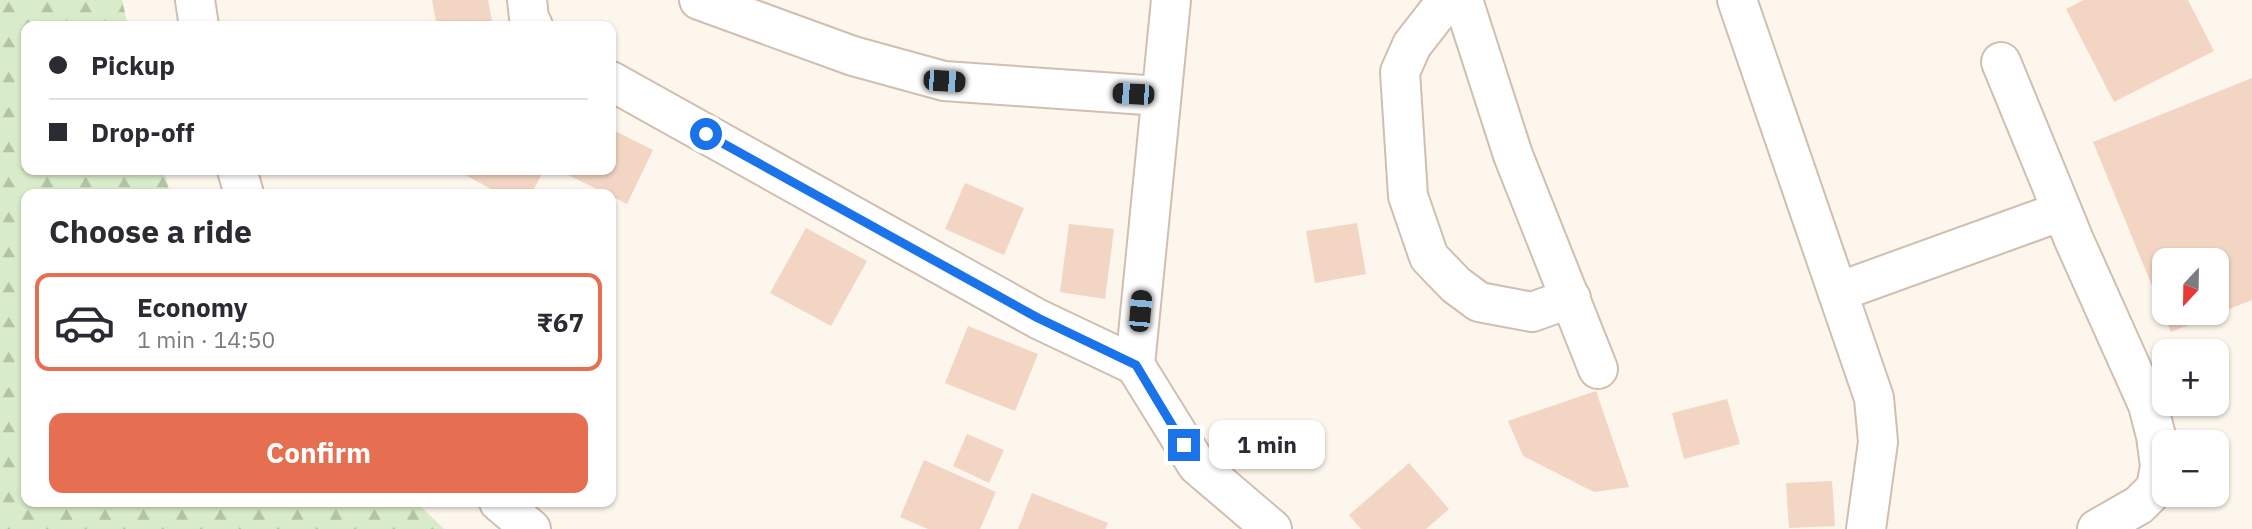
<!DOCTYPE html>
<html lang="en">
<head>
<meta charset="utf-8">
<style>
	body { margin:0; font-family:"IBM Plex Sans",sans-serif; background:#f2f2f3; color:#2b2b33; height:100vh; display:flex; flex-direction:column; font-size:26px; white-space:nowrap }
	* { box-sizing:border-box; margin:0 }
	p { font-size:23px; color:#7c7c81 }
	.icon { flex:none; width:38px; height:38px; fill:none; stroke:currentColor; stroke-width:2; stroke-linecap:round; stroke-linejoin:round }
	.map { position:relative; flex:1; overflow:hidden }
	.drawer { position:absolute; left:21px; top:189px; width:595px; height:318px; display:flex; flex-direction:column; background:#fff; border-radius:14px; box-shadow:0 2px 5px #0004 }
	.drawer>* { flex:none }
	.guide { position:absolute; left:21px; top:21px; width:595px; height:154px; border-radius:14px; box-shadow:0 2px 5px #0004; display:grid; align-content:center; height:154px; padding:0 28px; background:#fff }
	.needle { width:46px; rotate:202deg }
	.controls { position:absolute; left:2152px; top:248px; display:grid; gap:14px }
	.controls a { display:grid; place-items:center; width:77px; height:77px; border-radius:14px; background:#fff; box-shadow:0 2px 5px #0004; font-size:35px }
	.end { position:absolute; width:32px; height:32px; margin:-16px; border:9px solid #1a73e8; background:#fff; box-shadow:0 0 0 4px #fff }
	.from { border-radius:50% }
	.bubble { position:absolute; height:49px; border-radius:14px; background:#fff; box-shadow:0 2px 5px #0004; font-size:23px; font-weight:800; line-height:49px; text-align:center }
	.car { position:absolute; width:21px; height:42px; margin:-21px -10px; border-radius:9px; box-shadow:0 0 5px 2px #0007; background:linear-gradient(#222 24%,#8ab4d8 0 40%,#222 0 76%,#8ab4d8 0 86%,#222 0) }
	.guide b { display:flex; align-items:center; gap:24px; height:66px; font-size:26px }
	.guide b+b { border-top:2px solid #e1e1e2 }
	.guide i { width:18px; height:18px; background:#2b2b33 }
	ul { padding:0; list-style:none }
	li { display:flex; align-items:center; gap:21px; height:98px; margin:0 14px 10px; padding:0 14px; border:4px solid #e1e1e2; border-radius:14px }
	li div { flex:1 }
	li b { display:block; font-size:26px }
	li em { font-style:normal; font-weight:800 }
	li.current { border-color:#e76f51 }
	li>.icon { width:63px; height:63px; stroke-width:1.5 }
	h2 { padding:0 28px; font-size:32px; line-height:84px }
	.cta { display:flex; gap:14px; margin-top:auto; padding:14px 28px }
	.cta a { flex:1; height:80px; border-radius:14px; background:#e76f51; color:#fff; font-size:28px; font-weight:800; line-height:80px; text-align:center }
	.map>svg:first-child { display:block }
	.forest { fill:url(#forest-firs) }
	.building { fill:#f3d5c3; fill-rule:evenodd }
	.lines { fill:none; stroke-linecap:round; stroke-linejoin:round }
	.minor-casing { stroke:#d1beb0; stroke-width:42 }
	.minor { stroke:#fff; stroke-width:38 }
	.route { stroke:#1a73e8; stroke-width:9 }
</style>
</head>
<body>
<div class="map">
<svg width="2252" height="529" viewBox="0 0 2252 529">
	<defs>
		<pattern id="forest-firs" width="22" height="20" patternUnits="userSpaceOnUse" patternTransform="scale(1.75)"><rect width="22" height="20" fill="#d8ecc9"/><path d="M5 1l3.5 6h-7zM16 11l3.5 6h-7z" fill="#b4c2a5"/></pattern>
	</defs>
	<rect width="100%" height="100%" fill="#fdf6ec"/>
	<polygon class="forest" points="0,0 122,0 128,26 26,26 26,170 164,170 170,194 26,194 26,502 416,502 444,529 0,529"/>
	<g class="building">
		<polygon points="432,0 488,0 493,26 437,26"/>
		<polygon points="2084,0 2188,0 2214,51 2114,102 2066,9"/>
		<path d="M2252,78V300L2171,332L2093,142ZM2165,261H2217V313H2165Z"/>
		<polygon points="611,129 653,150 627,204 558,170 611,170"/>
		<polygon points="461,170 544,170 531,194 500,194 460,172"/>
		<polygon points="965,183 1024,208 1004,255 945,229"/>
		<polygon points="1357,223 1366,274 1315,283 1306,231"/>
		<polygon points="1069,224 1114,229 1105,299 1060,292"/>
		<polygon points="806,228 867,261 831,326 770,293"/>
		<polygon points="968,326 1038,354 1015,411 945,383"/>
		<polygon points="1596,391 1629,487 1594,492 1523,456 1508,421"/>
		<polygon points="1727,399 1740,444 1684,459 1672,413"/>
		<polygon points="967,434 1004,450 989,483 953,466"/>
		<polygon points="924,460 996,492 980,529 928,529 900,517"/>
		<polygon points="1409,463 1449,509 1426,529 1361,529 1349,515"/>
		<polygon points="1832,481 1835,526 1789,528 1786,483"/>
		<polygon points="1032,493 1108,523 1105,529 1018,529"/>
	</g>
	<g class="lines">
		<defs>
			<g id="minor">
				<polyline points="195,0 199,26"/>
				<polyline points="527,0 529,18 533,26"/>
				<polyline points="699,0 853,56 944,81 1160,96"/>
				<polyline points="1171,0 1135,365 1197,465 1272,529"/>
				<polyline points="1447,0 1412,45 1400,72 1408,196 1429,257 1456,285 1479,302 1532,312 1571,298"/>
				<polyline points="1463,0 1513,155 1598,369"/>
				<polyline points="1737,0 1874,398 1878,442 1866,529"/>
				<polyline points="2001,62 2074,240 2148,405 2156,436 2160,466 2156,488 2139,505 2097,529"/>
				<polyline points="611,81 1038,319 1135,365"/>
				<polyline points="237,170 244,194"/>
				<polyline points="1838,292 2062,211"/>
				<polyline points="499,502 531,529"/>
			</g>
		</defs>
		<use href="#minor" class="minor-casing"/>
		<use href="#minor" class="minor"/>
	</g>
	<g class="lines">
		<polyline class="route" points="706,134 1038,318 1136,365 1184,445"/>
	</g>
</svg>
<div class="controls">
<a><svg class="needle" viewBox="-14 -14 28 28"><path d="M0-13l5 13h-10z" fill="#e53935"/><path d="M0 13l5-13h-10z" fill="#7c7c81"/></svg></a>
<a>+</a>
<a>−</a>
</div>
<i class="end from" style="left:706px;top:134px"></i>
<i class="end" style="left:1184px;top:445px"></i>
<div class="bubble" style="left:1209px;top:420px;width:116px">1 min</div>
<i class="car" style="left:944px;top:81px;rotate:94deg"></i>
<i class="car" style="left:1133px;top:94px;rotate:273deg"></i>
<i class="car" style="left:1140px;top:311px;rotate:5deg"></i>
<div class="guide">
<b><i class="from"></i>Pickup</b>
<b><i></i>Drop-off</b>
</div>
<section class="drawer">
<h2>Choose a ride</h2>
<ul>
<li class="current"><svg class="icon" aria-label="car" viewBox="0 0 24 24"><path d="M5 17H2v-5l4-1 3-4h7l3 4 3 1v5h-3M9 17h6M6 11h13"/><circle cx="7" cy="17" r="2"/><circle cx="17" cy="17" r="2"/></svg><div><b>Economy</b><p>1 min · 14:50</p></div><em>₹67</em></li>
</ul>
<div class="cta"><a>Confirm</a></div>
</section>
</div>
</body>
</html>
